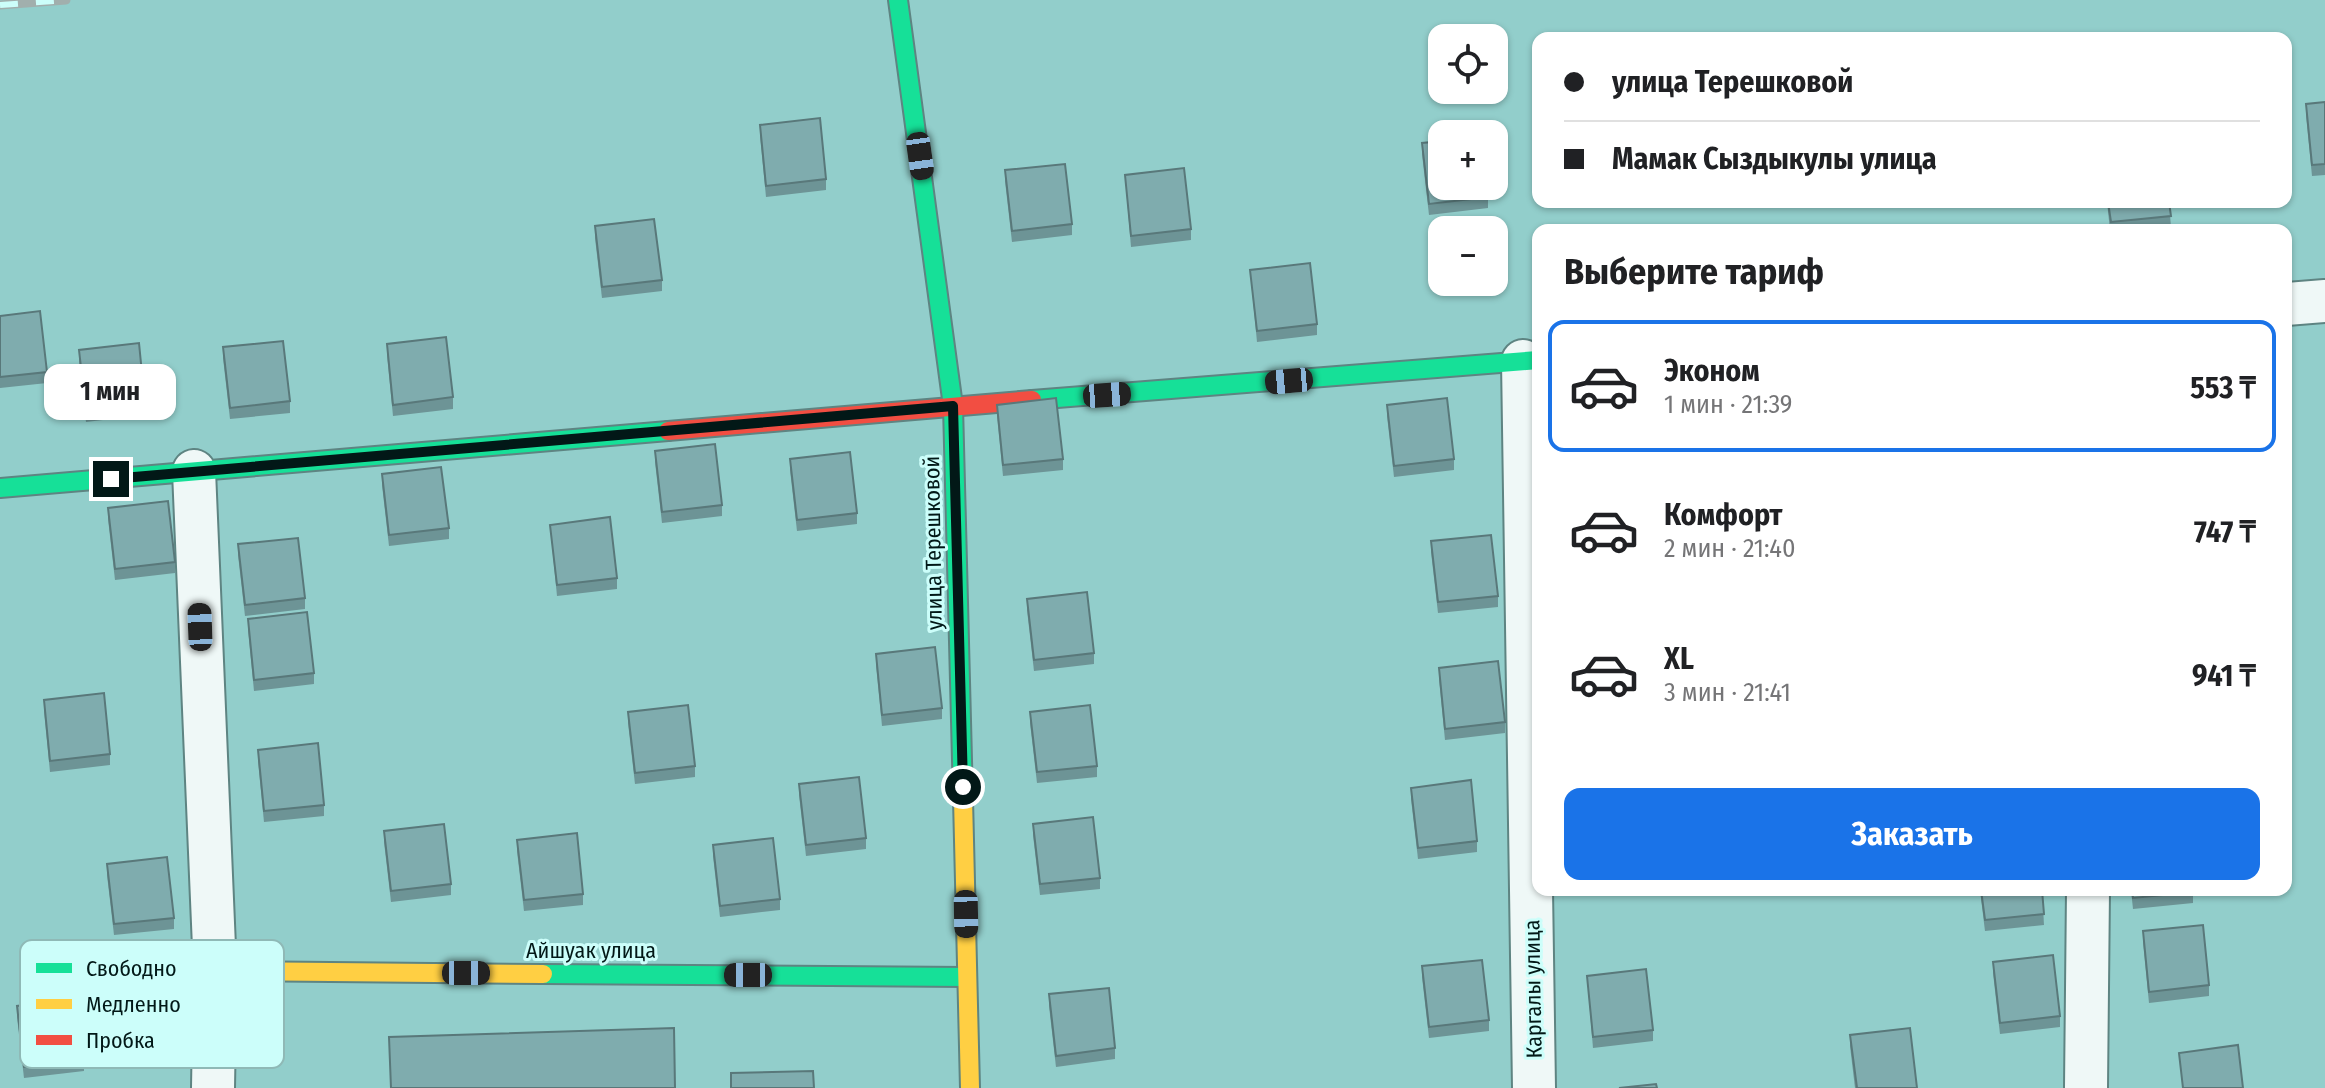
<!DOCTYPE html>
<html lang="ru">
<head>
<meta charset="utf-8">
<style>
	body { margin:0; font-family:"Fira Sans Condensed",sans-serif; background:#f6f6f6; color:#202124; height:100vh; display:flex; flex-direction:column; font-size:30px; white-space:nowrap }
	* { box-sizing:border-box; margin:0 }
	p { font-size:26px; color:#757577 }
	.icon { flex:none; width:44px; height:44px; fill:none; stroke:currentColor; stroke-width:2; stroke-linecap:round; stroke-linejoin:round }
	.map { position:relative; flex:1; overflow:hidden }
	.side { position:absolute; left:1532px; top:224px; width:760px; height:672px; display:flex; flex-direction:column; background:#fff; border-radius:16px; box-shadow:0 2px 6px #0004 }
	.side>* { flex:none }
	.banner { position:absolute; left:1532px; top:32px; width:760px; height:176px; border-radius:16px; box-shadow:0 2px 6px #0004; display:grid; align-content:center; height:176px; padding:0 32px; background:#fff }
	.buttons { position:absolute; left:1428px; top:24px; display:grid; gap:16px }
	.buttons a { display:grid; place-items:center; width:80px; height:80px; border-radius:16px; background:#fff; box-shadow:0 2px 6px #0004; font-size:40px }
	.end { position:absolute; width:36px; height:36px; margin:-18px; border:10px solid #021817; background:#fff; box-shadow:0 0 0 4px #fff }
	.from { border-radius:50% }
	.bubble { position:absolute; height:56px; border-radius:16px; background:#fff; box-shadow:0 2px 6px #0004; font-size:26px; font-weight:700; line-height:56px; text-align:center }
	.car { position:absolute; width:24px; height:48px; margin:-24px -12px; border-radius:10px; box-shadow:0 0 6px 2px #0007; background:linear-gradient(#222 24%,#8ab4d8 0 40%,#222 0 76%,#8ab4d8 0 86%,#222 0) }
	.banner b { display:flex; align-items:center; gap:28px; height:76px; font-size:30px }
	.banner b+b { border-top:2px solid #e0e0e0 }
	.banner i { width:20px; height:20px; background:#202124 }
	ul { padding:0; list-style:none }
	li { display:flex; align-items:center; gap:24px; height:132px; margin:0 16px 12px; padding:0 16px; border:4px solid transparent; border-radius:16px }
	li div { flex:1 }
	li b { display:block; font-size:30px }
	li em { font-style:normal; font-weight:700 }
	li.current { border-color:#1a73e8 }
	li>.icon { width:72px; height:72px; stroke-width:1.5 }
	h2 { padding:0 32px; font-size:36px; line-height:96px }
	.primary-button { display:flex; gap:16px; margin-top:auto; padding:16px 32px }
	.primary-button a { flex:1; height:92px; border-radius:16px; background:#1a73e8; color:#fff; font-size:32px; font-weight:700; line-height:92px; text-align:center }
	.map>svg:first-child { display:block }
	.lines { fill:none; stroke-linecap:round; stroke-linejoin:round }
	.street-casing { stroke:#5e8482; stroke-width:46 }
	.fast-casing { stroke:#5e8482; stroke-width:22 }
	.slow-casing { stroke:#5e8482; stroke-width:22 }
	.jam-casing { stroke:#5e8482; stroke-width:22 }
	.street { stroke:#eff8f7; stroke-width:42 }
	.fast { stroke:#16e098; stroke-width:18 }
	.slow { stroke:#ffcf43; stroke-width:18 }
	.jam { stroke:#f24e42; stroke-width:18 }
	.rail-casing { stroke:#a1afad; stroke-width:9 }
	.rail { stroke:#ccfefa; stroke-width:6; stroke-dasharray:18; stroke-linecap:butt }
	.wall { fill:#6d9496 }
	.building { fill:#7facae; stroke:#59787a; stroke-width:2 }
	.route { stroke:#021817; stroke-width:10 }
	.labels { text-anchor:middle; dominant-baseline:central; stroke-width:6; stroke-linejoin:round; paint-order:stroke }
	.street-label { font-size:22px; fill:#021817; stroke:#ccfefa }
	.key { fill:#ccfefa; stroke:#8fb9b6; stroke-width:2 }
	.key-label { font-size:22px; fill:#021817 }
</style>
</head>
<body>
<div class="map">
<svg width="2325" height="1088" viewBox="0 0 2325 1088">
	<rect width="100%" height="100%" fill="#92cecb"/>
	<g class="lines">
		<defs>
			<g id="street">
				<polyline points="2286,304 2325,301"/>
				<polyline points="1523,361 1534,1088"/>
				<polyline points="194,471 215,971 213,1088"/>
				<polyline points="2086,1088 2088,890"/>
			</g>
			<g id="fast">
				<polyline points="898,0 953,406 963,799"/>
				<polyline points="1032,400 1538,360"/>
				<polyline points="0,488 668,431"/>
				<polyline points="543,974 967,977"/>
			</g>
			<g id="slow">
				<polyline points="963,799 970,1088"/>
				<polyline points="215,971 543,974"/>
			</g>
			<polyline id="jam" points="668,431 1032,400"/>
		</defs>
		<use href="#street" class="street-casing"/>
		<use href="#fast" class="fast-casing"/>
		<use href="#slow" class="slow-casing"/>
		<use href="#jam" class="jam-casing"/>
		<use href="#street" class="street"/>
		<use href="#fast" class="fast"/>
		<use href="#slow" class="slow"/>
		<use href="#jam" class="jam"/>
		<defs>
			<polyline id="rail" points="0,5 66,0"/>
		</defs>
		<use href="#rail" class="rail-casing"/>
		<use href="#rail" class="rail"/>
	</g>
	<g class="wall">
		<polygon points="2325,102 2325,175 2312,176 2306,115 2306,104"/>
		<polygon points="760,125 826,179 826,190 766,197 760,136"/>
		<polygon points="1422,143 1488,197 1488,208 1429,215 1422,154"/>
		<polygon points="1005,170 1072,224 1072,235 1012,242 1005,181"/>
		<polygon points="1125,175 1191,229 1191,240 1131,247"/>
		<polygon points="2107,202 2169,202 2171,227 2140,230 2110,230"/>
		<polygon points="595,226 662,280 662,291 602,298 595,238"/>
		<polygon points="1250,270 1317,324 1317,335 1257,342"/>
		<polygon points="0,316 47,372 47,383 0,388"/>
		<polygon points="387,344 453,397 453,409 393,416 387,355"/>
		<polygon points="223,347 290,401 290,413 230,419 223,358"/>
		<polygon points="79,350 145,404 145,415 86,422 79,361"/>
		<polygon points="997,405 1063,459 1063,470 1003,476 997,416"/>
		<polygon points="1387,405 1454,459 1454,470 1394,477 1387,416"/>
		<polygon points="655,451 722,505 722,516 662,523 655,462"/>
		<polygon points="790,459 857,513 857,524 797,531 790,470"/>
		<polygon points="382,474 449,528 449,539 389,546 382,485"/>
		<polygon points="108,508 175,562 175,573 115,580 108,519"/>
		<polygon points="550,525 617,578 617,589 557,596"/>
		<polygon points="1431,541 1498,596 1498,607 1438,613 1431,552"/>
		<polygon points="238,544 305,598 305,609 245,616 238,555"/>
		<polygon points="1027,599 1094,653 1094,664 1034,671 1027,610"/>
		<polygon points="248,619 314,673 314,684 254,691 248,630"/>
		<polygon points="876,654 942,708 942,719 882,726 876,665"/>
		<polygon points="1439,668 1505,722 1505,733 1445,740 1439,679"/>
		<polygon points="44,700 110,754 110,765 50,772 44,711"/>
		<polygon points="628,712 695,766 695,777 635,784 628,723"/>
		<polygon points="1030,712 1097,766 1097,777 1037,783 1030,723"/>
		<polygon points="258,750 324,805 324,816 264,822 258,761"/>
		<polygon points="799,784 866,838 866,849 806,856 799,795"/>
		<polygon points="1411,788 1477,841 1477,852 1418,859 1411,799"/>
		<polygon points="1033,824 1100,878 1100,889 1040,895 1033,835"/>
		<polygon points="384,831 451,884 451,895 391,902 384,842"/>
		<polygon points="517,840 583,894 583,905 524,911 517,851"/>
		<polygon points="713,845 780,899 780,910 720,917 713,856"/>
		<polygon points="107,864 174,918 174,929 114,935 107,875"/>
		<polygon points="1980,890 2042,890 2044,925 1985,931"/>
		<polygon points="2131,890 2193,890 2193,903 2133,909"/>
		<polygon points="2143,931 2209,985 2209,996 2149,1003 2143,942"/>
		<polygon points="1993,962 2060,1016 2060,1027 2000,1034 1993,973"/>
		<polygon points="1422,966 1489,1020 1489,1031 1429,1038 1422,977"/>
		<polygon points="1587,976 1653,1030 1653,1041 1593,1048"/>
		<polygon points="1049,994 1115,1048 1115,1059 1056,1067 1049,1006"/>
		<polygon points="17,1006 84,1060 84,1071 24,1078 17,1017"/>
		<polygon points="1850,1035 1917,1088 1855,1088 1850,1046"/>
	</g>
	<g class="building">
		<polygon points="2325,102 2325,164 2312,165 2306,104"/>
		<polygon points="820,118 826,179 766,186 760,125"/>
		<polygon points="1442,141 1442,186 1487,186 1488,197 1429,204 1422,143"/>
		<polygon points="1065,164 1072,224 1012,231 1005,170"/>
		<polygon points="1184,168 1191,229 1131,236 1125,175"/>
		<polygon points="2108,202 2169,202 2171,216 2111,222"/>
		<polygon points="654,219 662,280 602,287 595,226"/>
		<polygon points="1310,263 1317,324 1257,331 1250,270"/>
		<polygon points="40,311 47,372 0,377 0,316"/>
		<polygon points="446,337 453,397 393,405 387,344"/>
		<polygon points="283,341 290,401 230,408 223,347"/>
		<polygon points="139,343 145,404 86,411 79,350"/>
		<polygon points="1056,398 1063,459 1003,465 997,405"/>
		<polygon points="1447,398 1454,459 1394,466 1387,405"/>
		<polygon points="715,444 722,505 662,512 655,451"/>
		<polygon points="850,452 857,513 797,520 790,459"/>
		<polygon points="441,467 449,528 389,535 382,474"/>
		<polygon points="168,501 175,562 115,569 108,508"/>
		<polygon points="610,517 617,578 557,585 550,525"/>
		<polygon points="1491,535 1498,596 1438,602 1431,541"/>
		<polygon points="298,538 305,598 245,605 238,544"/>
		<polygon points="1087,592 1094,653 1034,660 1027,599"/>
		<polygon points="307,612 314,673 254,680 248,619"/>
		<polygon points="935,647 942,708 882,715 876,654"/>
		<polygon points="1498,661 1505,722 1445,729 1439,668"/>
		<polygon points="104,693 110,754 50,761 44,700"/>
		<polygon points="688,705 695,766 635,773 628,712"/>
		<polygon points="1090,705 1097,766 1037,772 1030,712"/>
		<polygon points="318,743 324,805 264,811 258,750"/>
		<polygon points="859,777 866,838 806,845 799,784"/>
		<polygon points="1471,780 1477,841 1418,848 1411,788"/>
		<polygon points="1093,817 1100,878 1040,884 1033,824"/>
		<polygon points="444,824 451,884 391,891 384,831"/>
		<polygon points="577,833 583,894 524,900 517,840"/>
		<polygon points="773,838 780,899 720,906 713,845"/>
		<polygon points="167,857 174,918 114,924 107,864"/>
		<polygon points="1981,890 2042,890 2044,914 1985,920"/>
		<polygon points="2132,890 2193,890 2193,892 2133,898"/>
		<polygon points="2203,925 2209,985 2149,992 2143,931"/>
		<polygon points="2053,955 2060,1016 2000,1023 1993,962"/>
		<polygon points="1482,960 1489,1020 1429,1027 1422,966"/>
		<polygon points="1646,969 1653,1030 1593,1037 1587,976"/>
		<polygon points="1109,988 1115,1048 1056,1056 1049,994"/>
		<polygon points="77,999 84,1060 24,1067 17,1006"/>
		<polygon points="674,1028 675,1088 391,1088 389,1037"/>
		<polygon points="1910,1028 1917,1088 1857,1088 1850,1035"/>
		<polygon points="2238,1045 2243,1088 2183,1088 2179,1053"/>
		<polygon points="813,1071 814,1088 731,1088 731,1073"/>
		<polygon points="1656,1084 1657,1088 1619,1088"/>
	</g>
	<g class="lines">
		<polyline class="route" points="111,479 953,406 963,787"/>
	</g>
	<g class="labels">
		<g class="street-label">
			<text transform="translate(933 543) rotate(-91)">улица Терешковой</text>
			<text x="591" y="950">Айшуак улица</text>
			<text transform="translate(1533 989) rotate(-91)">Каргалы улица</text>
		</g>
	</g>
	<rect x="20" y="940" width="264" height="128" rx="12" class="key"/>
	<rect x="36" y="963" width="36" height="10" fill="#16e098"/>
	<rect x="36" y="999" width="36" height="10" fill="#ffcf43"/>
	<rect x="36" y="1035" width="36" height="10" fill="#f24e42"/>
	<g class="key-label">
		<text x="86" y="976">Свободно</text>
		<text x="86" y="1012">Медленно</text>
		<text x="86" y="1048">Пробка</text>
	</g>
</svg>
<div class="buttons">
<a><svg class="icon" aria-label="locate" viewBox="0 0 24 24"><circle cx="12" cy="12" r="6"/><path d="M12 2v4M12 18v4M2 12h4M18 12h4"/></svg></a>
<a>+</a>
<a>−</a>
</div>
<i class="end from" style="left:963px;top:787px"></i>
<i class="end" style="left:111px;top:479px"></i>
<div class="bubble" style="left:44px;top:364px;width:132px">1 мин</div>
<i class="car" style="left:920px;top:156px;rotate:172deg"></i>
<i class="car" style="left:1289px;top:381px;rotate:265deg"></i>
<i class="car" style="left:1107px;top:395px;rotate:86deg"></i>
<i class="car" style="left:200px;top:627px;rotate:358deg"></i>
<i class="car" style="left:966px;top:914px;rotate:179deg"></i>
<i class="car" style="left:466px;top:973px;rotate:90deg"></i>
<i class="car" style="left:748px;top:975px;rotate:270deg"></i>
<div class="banner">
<b><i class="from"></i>улица Терешковой</b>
<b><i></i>Мамак Сыздыкулы улица</b>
</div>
<section class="side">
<h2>Выберите тариф</h2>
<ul>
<li class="current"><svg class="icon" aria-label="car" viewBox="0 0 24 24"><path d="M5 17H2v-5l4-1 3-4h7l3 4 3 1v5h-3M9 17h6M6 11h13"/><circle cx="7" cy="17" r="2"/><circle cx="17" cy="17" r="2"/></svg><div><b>Эконом</b><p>1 мин · 21:39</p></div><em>553 ₸</em></li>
<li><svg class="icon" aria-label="car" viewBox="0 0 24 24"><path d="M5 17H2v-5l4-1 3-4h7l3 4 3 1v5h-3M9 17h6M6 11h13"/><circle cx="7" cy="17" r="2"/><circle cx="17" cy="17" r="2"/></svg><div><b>Комфорт</b><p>2 мин · 21:40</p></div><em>747 ₸</em></li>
<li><svg class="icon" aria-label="car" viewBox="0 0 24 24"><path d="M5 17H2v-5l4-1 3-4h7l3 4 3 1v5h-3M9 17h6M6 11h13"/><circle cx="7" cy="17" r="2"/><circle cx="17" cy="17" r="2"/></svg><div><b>XL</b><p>3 мин · 21:41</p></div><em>941 ₸</em></li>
</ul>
<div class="primary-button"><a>Заказать</a></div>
</section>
</div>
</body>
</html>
